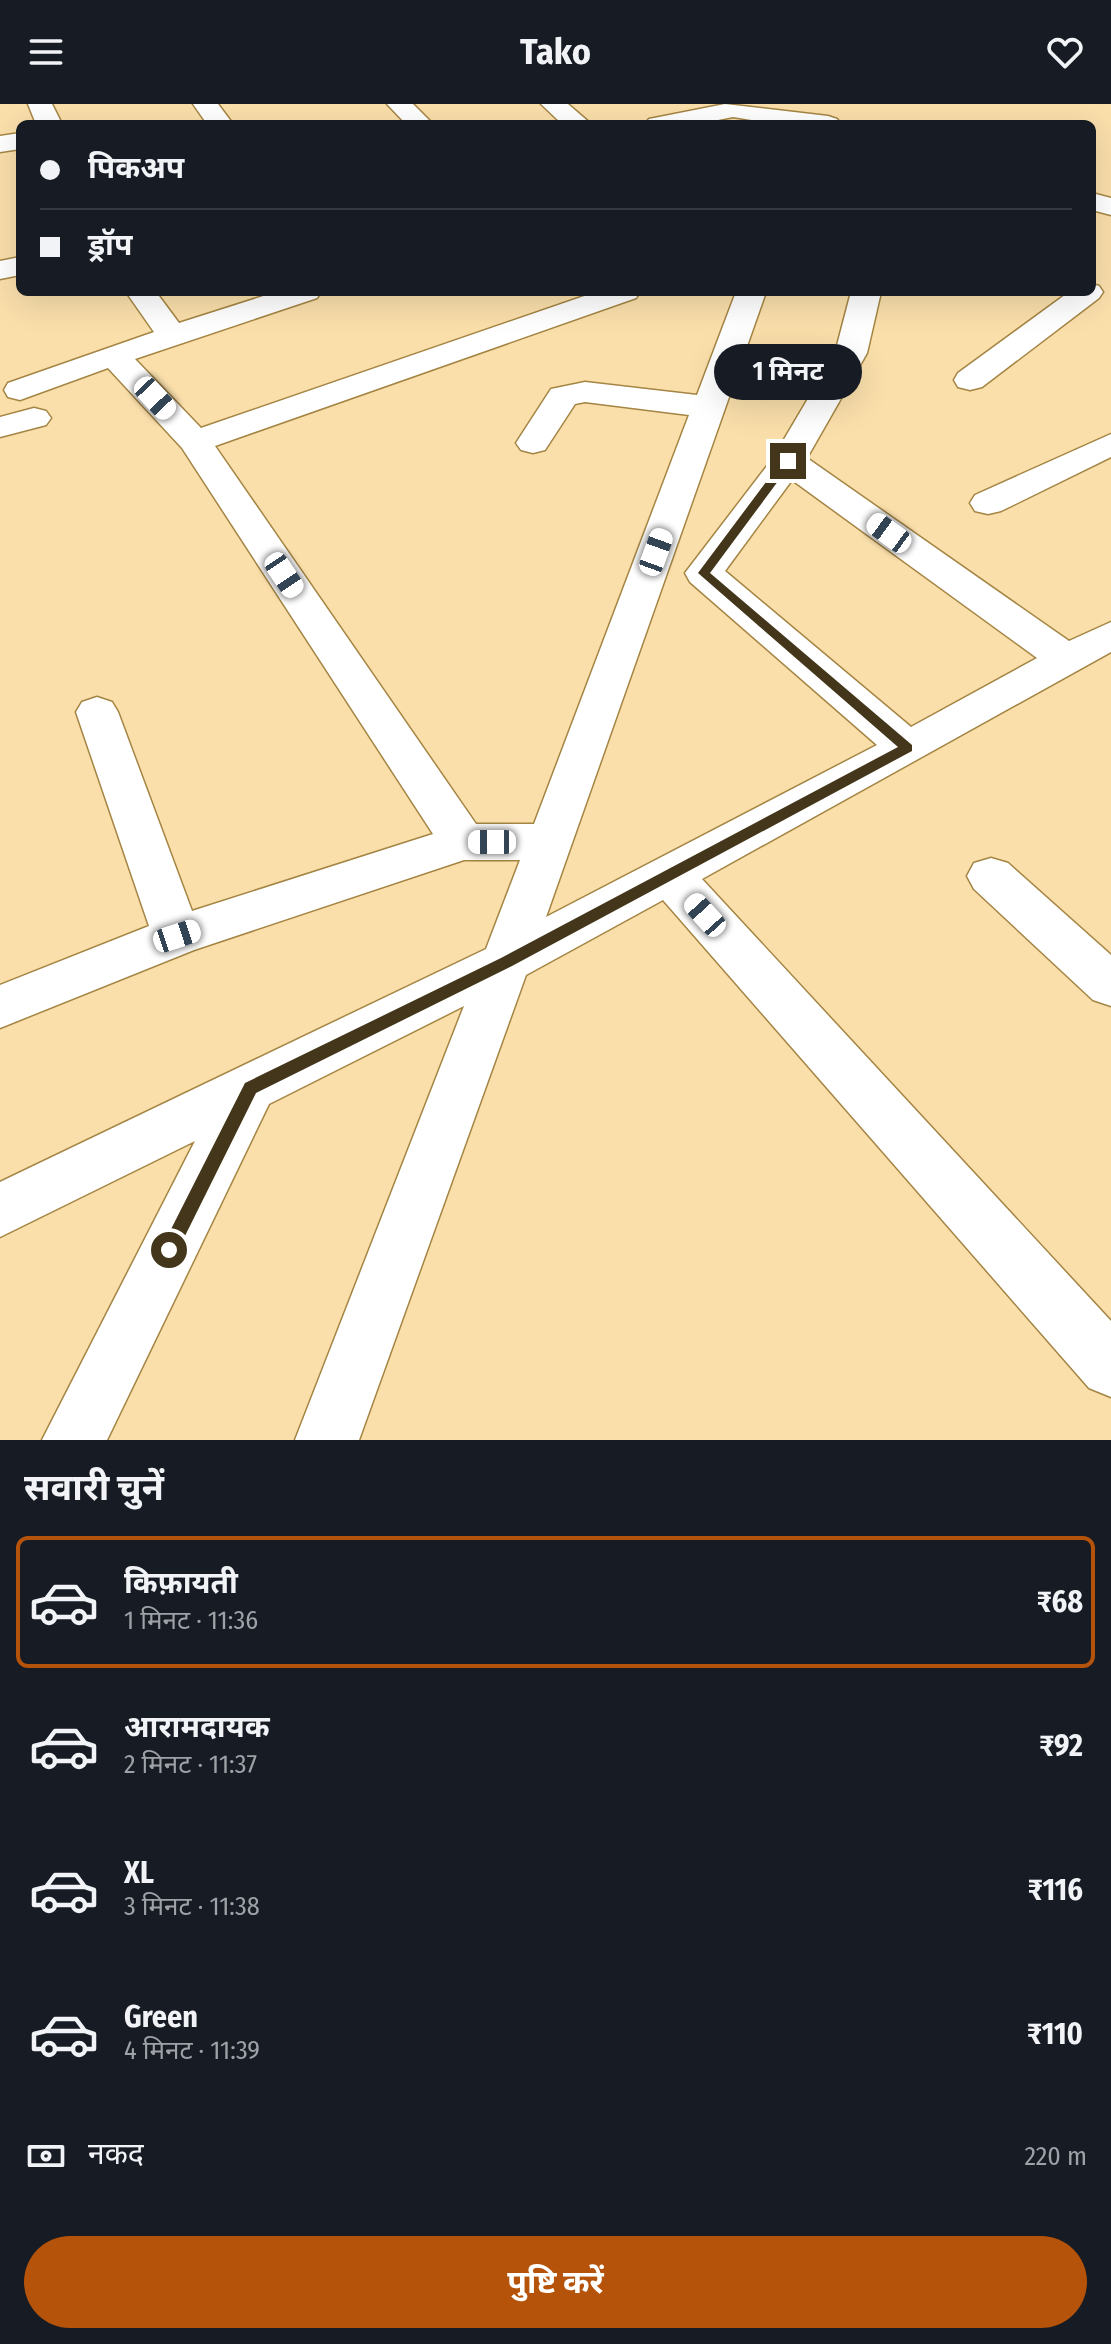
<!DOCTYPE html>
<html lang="hi">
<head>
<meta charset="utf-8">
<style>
	body { margin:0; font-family:"Fira Sans Condensed","Noto Sans Devanagari",sans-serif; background:#242831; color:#f1f3f6; height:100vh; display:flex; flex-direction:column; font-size:30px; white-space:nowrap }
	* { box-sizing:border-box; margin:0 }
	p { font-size:26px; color:#9ea1a6 }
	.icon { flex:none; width:44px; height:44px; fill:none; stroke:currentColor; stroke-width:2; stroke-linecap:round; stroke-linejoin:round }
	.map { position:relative; height:1336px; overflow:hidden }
	.side { display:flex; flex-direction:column; background:#171b24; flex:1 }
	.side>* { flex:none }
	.top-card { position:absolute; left:16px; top:16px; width:1080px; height:176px; border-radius:12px; box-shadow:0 8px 32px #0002; display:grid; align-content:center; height:176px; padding:0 24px; background:#171b24 }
	.end { position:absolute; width:36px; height:36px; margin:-18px; border:10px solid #43361a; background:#fff; box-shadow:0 0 0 4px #fff }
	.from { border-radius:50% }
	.bubble { position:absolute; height:56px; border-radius:28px; background:#171b24; box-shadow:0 8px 32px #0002; font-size:26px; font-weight:700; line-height:56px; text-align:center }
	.car { position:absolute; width:24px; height:48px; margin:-24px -12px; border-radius:10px; box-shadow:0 0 6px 2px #0007; background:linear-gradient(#fff 24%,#345 0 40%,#fff 0 76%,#345 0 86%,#fff 0) }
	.top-card b { display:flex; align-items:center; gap:28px; height:76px; font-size:30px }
	.top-card b+b { border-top:2px solid #363941 }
	.top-card i { width:20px; height:20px; background:#f1f3f6 }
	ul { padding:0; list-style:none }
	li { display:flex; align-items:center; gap:24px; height:132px; margin:0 16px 12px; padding:0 8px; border:4px solid transparent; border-radius:12px }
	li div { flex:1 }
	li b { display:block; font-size:30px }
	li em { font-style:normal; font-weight:700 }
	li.current { border-color:#b45309 }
	li>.icon { width:72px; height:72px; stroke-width:1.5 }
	h2 { padding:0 24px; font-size:36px; line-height:96px }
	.pay { display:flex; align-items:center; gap:20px; height:88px; padding:0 24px; font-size:30px }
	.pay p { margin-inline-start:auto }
	.cta { display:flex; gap:16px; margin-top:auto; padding:16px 24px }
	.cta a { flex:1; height:92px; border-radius:48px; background:#b45309; color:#fff; font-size:32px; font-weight:700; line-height:92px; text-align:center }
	header { display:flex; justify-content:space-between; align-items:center; height:104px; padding:0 24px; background:#171b24; font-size:36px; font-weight:700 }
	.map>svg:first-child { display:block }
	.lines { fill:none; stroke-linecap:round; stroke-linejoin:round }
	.minor-casing { stroke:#a48543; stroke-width:3 }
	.minor { fill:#fff; fill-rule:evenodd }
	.route { fill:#43361a }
</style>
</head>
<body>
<header><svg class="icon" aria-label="menu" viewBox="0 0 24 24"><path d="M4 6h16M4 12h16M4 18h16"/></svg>Tako<svg class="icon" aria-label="heart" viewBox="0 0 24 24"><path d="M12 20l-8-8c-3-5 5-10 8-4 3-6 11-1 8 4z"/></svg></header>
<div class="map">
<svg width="1111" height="1336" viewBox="0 0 1111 1336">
	<rect width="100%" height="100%" fill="#fadfab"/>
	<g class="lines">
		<defs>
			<g id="minor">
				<polygon points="28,0 52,0 62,20 36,20"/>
				<polygon points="193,0 218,0 233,20 207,20"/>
				<polygon points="387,0 413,0 433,20 406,20"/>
				<polygon points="541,0 568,0 591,20 562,20"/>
				<polygon points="725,0 828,12 837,15 841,20 777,20 733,13 698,20 645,20 649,15"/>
				<polygon points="20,29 20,45 0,48 0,32"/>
				<polygon points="1092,89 1111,94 1111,111 1092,106"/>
				<polygon points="20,153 20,171 0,175 0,157"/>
				<polygon points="1092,180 1099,182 1103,188 1099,194 982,283 970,286 958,283 954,276 958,269 1069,188 1092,188"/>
				<path d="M126,188H156L179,219L276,188H321L317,194L135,255L201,324L596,188H640L636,194L215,342L476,720H534L689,311L585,298L575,300L545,346L533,349L521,346L516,339L551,285L585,278L697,291L736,188H766L546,813L877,641L690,478L685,469L773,354L835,249L851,188H881L867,249L807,354L1069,537L1111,518V548L702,775L1111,1217V1293L1089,1284L663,796L526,871L359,1336H295L464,902L269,1000L107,1336H42L195,1037L0,1133V1078L486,845L520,756H464L194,846L0,924V881L149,822L76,608L82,598L97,593L112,598L118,608L192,807L433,730L182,344L108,264L20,296L8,293L4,286L8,279L154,228ZM792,376L1037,554L911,623L725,467Z"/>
				<polygon points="34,304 46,307 51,314 46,321 0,333 0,313"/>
				<polygon points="1111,330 1111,353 1001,407 988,410 975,407 970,399 975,391"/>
				<polygon points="991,754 1008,759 1111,851 1111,902 1093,896 974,785 967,772 974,759"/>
			</g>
		</defs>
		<use href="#minor" class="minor-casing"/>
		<use href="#minor" class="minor"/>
	</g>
	<polygon class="route" points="784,354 793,357 710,469 912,641 912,647 512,862 256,989 175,1152 169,1155 163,1152 160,1146 163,1141 245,979 501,854 898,643 698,469"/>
</svg>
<i class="end from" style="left:169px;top:1146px"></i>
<i class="end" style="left:788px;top:357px"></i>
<div class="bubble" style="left:714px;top:240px;width:148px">1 मिनट</div>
<i class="car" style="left:155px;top:294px;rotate:137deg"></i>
<i class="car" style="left:889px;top:429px;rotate:306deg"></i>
<i class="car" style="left:656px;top:448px;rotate:20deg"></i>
<i class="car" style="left:284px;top:471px;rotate:146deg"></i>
<i class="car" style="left:492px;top:738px;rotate:270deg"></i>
<i class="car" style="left:705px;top:811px;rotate:318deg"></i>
<i class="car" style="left:177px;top:832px;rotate:72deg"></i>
<div class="top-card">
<b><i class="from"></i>पिकअप</b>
<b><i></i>ड्रॉप</b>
</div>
</div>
<section class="side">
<h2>सवारी चुनें</h2>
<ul>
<li class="current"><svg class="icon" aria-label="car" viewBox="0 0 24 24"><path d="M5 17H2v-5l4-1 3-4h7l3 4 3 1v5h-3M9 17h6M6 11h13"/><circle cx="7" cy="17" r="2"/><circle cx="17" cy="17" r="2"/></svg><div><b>किफ़ायती</b><p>1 मिनट · 11:36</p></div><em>₹68</em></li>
<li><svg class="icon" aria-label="car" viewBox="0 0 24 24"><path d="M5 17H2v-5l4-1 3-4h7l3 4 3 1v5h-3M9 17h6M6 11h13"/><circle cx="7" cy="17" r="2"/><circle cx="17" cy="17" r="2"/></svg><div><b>आरामदायक</b><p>2 मिनट · 11:37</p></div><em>₹92</em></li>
<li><svg class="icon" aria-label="car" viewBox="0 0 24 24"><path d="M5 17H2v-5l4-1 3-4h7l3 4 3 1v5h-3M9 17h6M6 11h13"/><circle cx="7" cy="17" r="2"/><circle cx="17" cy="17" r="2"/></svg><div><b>XL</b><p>3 मिनट · 11:38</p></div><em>₹116</em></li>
<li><svg class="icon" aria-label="car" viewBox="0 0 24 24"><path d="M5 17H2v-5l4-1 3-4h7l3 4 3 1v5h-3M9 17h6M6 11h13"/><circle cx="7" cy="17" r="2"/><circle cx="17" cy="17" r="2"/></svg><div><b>Green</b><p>4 मिनट · 11:39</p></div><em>₹110</em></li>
</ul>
<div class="pay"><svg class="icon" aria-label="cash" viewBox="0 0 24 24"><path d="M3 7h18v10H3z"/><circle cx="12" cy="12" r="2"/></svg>नकद<p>220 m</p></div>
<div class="cta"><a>पुष्टि करें</a></div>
</section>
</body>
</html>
